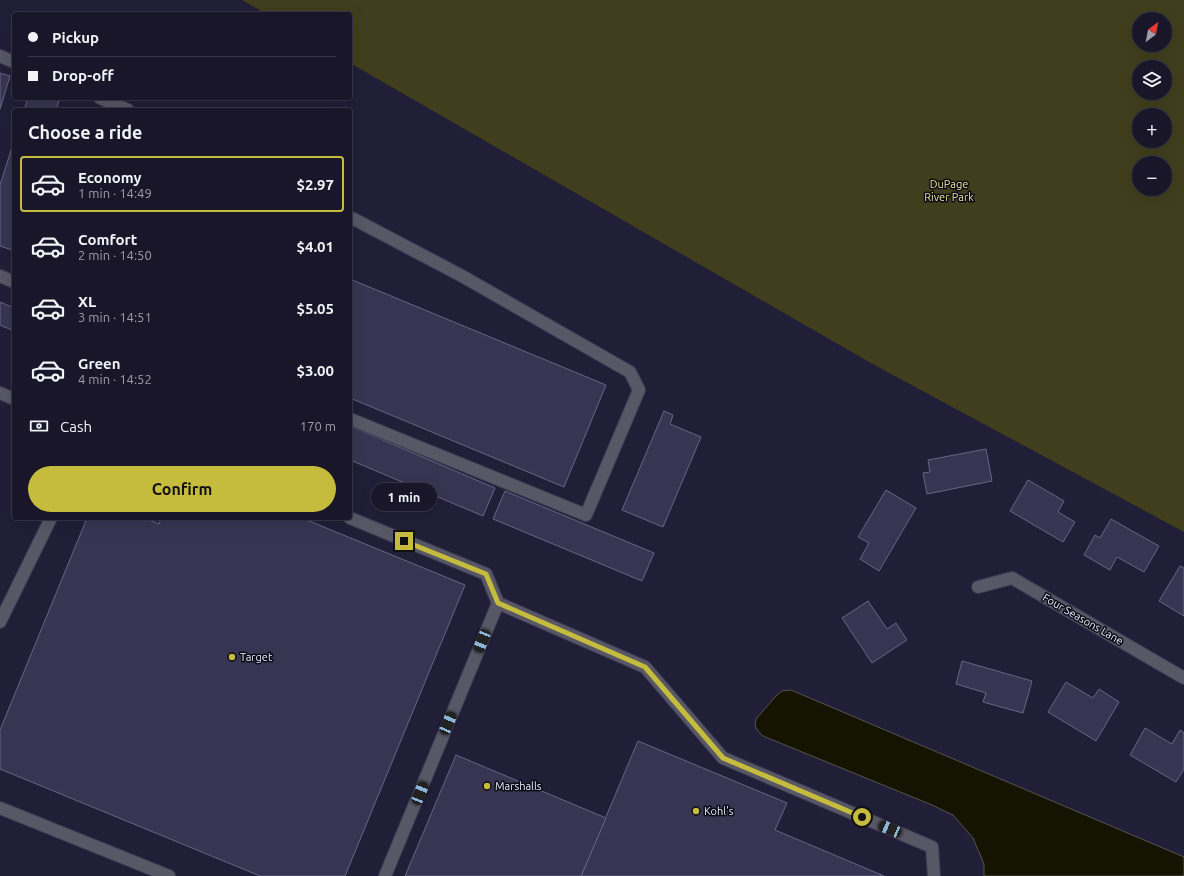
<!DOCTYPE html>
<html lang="en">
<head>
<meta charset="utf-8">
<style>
	body { margin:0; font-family:Ubuntu,sans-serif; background:#221f32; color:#f1f3f6; height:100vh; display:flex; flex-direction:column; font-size:15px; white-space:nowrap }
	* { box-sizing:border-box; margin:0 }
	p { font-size:13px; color:#9f9fa8 }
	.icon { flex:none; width:22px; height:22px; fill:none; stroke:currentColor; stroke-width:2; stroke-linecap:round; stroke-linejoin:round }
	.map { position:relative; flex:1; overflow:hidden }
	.side { position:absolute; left:12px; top:108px; width:340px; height:412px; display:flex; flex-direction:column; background:#19162a; border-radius:4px; box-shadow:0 4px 16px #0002,0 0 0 1px #373547 }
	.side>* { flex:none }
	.banner { position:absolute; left:12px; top:12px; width:340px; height:88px; border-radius:4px; box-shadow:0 4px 16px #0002,0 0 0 1px #373547; display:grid; align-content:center; height:88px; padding:0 16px; background:#19162a }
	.needle { width:26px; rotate:32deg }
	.controls { position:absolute; left:1132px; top:12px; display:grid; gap:8px }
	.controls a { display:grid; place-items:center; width:40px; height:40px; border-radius:50%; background:#19162a; box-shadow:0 4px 16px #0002,0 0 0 1px #373547; font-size:20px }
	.end { position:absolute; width:18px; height:18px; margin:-9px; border:5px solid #c5bc3d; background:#111; box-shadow:0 0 0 2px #111 }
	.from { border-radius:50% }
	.bubble { position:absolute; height:28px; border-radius:14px; background:#19162a; box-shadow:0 4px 16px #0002,0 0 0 1px #373547; font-size:13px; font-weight:600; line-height:28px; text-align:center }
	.car { position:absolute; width:12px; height:24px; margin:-12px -6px; border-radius:5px; box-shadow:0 0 3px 1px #0007; background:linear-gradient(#222 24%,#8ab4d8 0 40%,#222 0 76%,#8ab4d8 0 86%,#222 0) }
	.banner b { display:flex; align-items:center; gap:14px; height:38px; font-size:15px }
	.banner b+b { border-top:1px solid #373547 }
	.banner i { width:10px; height:10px; background:#f1f3f6 }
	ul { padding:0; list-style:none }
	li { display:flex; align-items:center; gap:12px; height:56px; margin:0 8px 6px; padding:0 8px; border:2px solid transparent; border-radius:4px }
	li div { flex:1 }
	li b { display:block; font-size:15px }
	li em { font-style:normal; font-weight:600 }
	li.active { border-color:#c5bc3d }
	li>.icon { width:36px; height:36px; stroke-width:1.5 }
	h2 { padding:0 16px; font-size:18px; line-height:48px }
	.pay { display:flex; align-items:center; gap:10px; height:44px; padding:0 16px; font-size:15px }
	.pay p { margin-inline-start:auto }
	.button { display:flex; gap:8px; margin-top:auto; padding:8px 16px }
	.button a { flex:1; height:46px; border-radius:24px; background:#c5bc3d; color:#111; font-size:16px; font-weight:600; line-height:46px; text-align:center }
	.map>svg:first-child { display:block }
	.green { fill:#403e1c; fill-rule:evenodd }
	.water { fill:#151301; stroke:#56544d }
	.building { fill:#383552; stroke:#686585 }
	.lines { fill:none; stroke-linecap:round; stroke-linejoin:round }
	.lane-casing { stroke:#3d3b54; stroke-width:14 }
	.street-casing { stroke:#3d3b54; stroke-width:14 }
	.lane { stroke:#585765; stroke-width:12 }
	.street { stroke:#585765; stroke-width:12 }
	.route { stroke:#c5bc3d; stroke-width:5 }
	.poi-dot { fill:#c5bc3d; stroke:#0b0a15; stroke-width:1.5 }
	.labels { text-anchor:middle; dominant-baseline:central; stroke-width:3; stroke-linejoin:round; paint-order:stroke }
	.park-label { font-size:11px; fill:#e8e49c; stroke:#0b0a15 }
	.street-label { font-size:11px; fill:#ecebfe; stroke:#0b0a15 }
	.poi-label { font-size:11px; fill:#ecebfe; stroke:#0b0a15; text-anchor:start }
</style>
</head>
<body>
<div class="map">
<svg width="1184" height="876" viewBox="0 0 1184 876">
	<rect width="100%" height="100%" fill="#211e38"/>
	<path class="green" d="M242,0H1184V532L869,362L350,63V14H266ZM1139,19H1165V45H1139ZM1139,67H1165V93H1139ZM1139,115H1165V141H1139ZM1139,163H1165V189H1139Z"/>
	<polygon class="water" points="791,690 1184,857 1184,876 984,876 984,864 973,838 953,815 932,805 763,736 757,730 755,725 756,719 776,696 782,691"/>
	<g class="building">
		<polygon points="0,73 10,76 0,109"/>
		<polygon points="28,98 60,98 56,110 24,110"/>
		<polygon points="14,141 14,244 12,250 0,246 0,185"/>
		<polygon points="350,279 606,385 564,487 350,398"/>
		<polygon points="0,302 14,308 14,331 0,325"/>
		<polygon points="664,411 673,415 670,424 701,437 663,527 622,510"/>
		<polygon points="350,426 495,488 483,516 350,460"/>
		<polygon points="986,449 992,481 927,494 923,473 930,472 928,460"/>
		<polygon points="1028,480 1064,501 1058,512 1075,522 1063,542 1010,511"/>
		<polygon points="886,490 916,508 879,571 860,559 869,543 858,537"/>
		<polygon points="505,491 654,553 642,581 493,519"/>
		<polygon points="87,518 144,518 159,524 161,518 177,518 184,521 185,518 302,518 465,585 345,876 260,876 0,769 0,730"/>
		<polygon points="1111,519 1159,546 1144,572 1117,557 1110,570 1084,555 1095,535 1100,538"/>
		<polygon points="1180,566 1184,568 1184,616 1159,601"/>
		<polygon points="868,601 887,629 896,623 907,640 872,663 842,618"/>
		<polygon points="962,661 1032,681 1023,713 983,702 986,693 956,684"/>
		<polygon points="1066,682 1093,698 1099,689 1119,702 1096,741 1048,712"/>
		<polygon points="1145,728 1172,744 1180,730 1184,733 1184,769 1176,782 1130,755"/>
		<polygon points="638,741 787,803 775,830 884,876 581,876"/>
		<polygon points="456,755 606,818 581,876 405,876"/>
	</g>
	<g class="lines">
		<defs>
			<g id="lane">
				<polyline points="0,56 14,62"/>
				<polyline points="100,98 128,110"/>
				<polyline points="350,217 462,276 630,372 639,390 586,515 350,419"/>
				<polyline points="0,276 14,282"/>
				<polyline points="0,393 14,399"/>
				<polyline points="350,518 486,574 498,603 645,667 723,758 932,847 934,876"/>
				<polyline points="0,622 51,518"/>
				<polyline points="0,808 169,876"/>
				<polyline points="385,876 498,603"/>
			</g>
			<polyline id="street" points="978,587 1012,578 1184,678"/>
		</defs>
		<use href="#lane" class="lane-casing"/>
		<use href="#street" class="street-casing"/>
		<use href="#lane" class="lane"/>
		<use href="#street" class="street"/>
	</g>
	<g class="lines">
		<polyline class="route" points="404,541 486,574 498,603 645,667 723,758 862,817"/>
	</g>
	<g class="poi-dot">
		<circle cx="232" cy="657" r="4"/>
		<circle cx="487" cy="786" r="4"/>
		<circle cx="696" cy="811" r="4"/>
	</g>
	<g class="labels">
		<g class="park-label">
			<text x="949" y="184">DuPage<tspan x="949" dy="13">River Park</tspan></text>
		</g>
		<g class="street-label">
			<text transform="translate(1083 619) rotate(30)">Four Seasons Lane</text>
		</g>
		<g class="poi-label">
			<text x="240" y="657">Target</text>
			<text x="495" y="786">Marshalls</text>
			<text x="704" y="811">Kohl's</text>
		</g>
	</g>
</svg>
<div class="controls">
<a><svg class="needle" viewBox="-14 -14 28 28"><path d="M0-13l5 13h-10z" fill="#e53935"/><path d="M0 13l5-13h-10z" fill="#9f9fa8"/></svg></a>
<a><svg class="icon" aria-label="layers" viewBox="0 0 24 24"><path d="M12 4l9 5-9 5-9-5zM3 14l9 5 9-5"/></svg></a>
<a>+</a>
<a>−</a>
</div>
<i class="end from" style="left:862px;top:817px"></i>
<i class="end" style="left:404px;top:541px"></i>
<div class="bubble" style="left:371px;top:483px;width:66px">1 min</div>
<i class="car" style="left:482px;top:641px;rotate:202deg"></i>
<i class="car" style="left:448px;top:723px;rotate:23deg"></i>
<i class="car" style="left:420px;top:793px;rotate:22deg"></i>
<i class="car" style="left:890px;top:829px;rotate:293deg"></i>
<div class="banner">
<b><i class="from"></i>Pickup</b>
<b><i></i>Drop-off</b>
</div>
<section class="side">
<h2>Choose a ride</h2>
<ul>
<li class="active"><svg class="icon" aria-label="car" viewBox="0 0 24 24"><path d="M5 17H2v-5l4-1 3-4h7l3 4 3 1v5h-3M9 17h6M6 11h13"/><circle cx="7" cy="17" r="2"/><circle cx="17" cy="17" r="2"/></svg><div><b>Economy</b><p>1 min · 14:49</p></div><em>$2.97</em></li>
<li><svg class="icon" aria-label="car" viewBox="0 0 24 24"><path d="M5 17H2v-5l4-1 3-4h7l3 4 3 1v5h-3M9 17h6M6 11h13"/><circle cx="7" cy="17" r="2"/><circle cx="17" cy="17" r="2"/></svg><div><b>Comfort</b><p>2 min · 14:50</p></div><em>$4.01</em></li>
<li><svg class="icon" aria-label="car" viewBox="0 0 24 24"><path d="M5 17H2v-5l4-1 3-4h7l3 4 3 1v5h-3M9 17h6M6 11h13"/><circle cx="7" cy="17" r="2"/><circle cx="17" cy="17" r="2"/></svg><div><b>XL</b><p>3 min · 14:51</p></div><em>$5.05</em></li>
<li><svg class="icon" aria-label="car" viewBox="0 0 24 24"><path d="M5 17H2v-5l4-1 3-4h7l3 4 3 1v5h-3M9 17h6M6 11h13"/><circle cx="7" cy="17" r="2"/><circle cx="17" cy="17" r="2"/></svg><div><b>Green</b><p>4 min · 14:52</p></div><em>$3.00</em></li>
</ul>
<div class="pay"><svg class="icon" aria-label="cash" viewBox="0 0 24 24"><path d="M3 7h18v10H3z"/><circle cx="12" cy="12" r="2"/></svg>Cash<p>170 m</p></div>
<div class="button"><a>Confirm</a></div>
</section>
</div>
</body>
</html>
